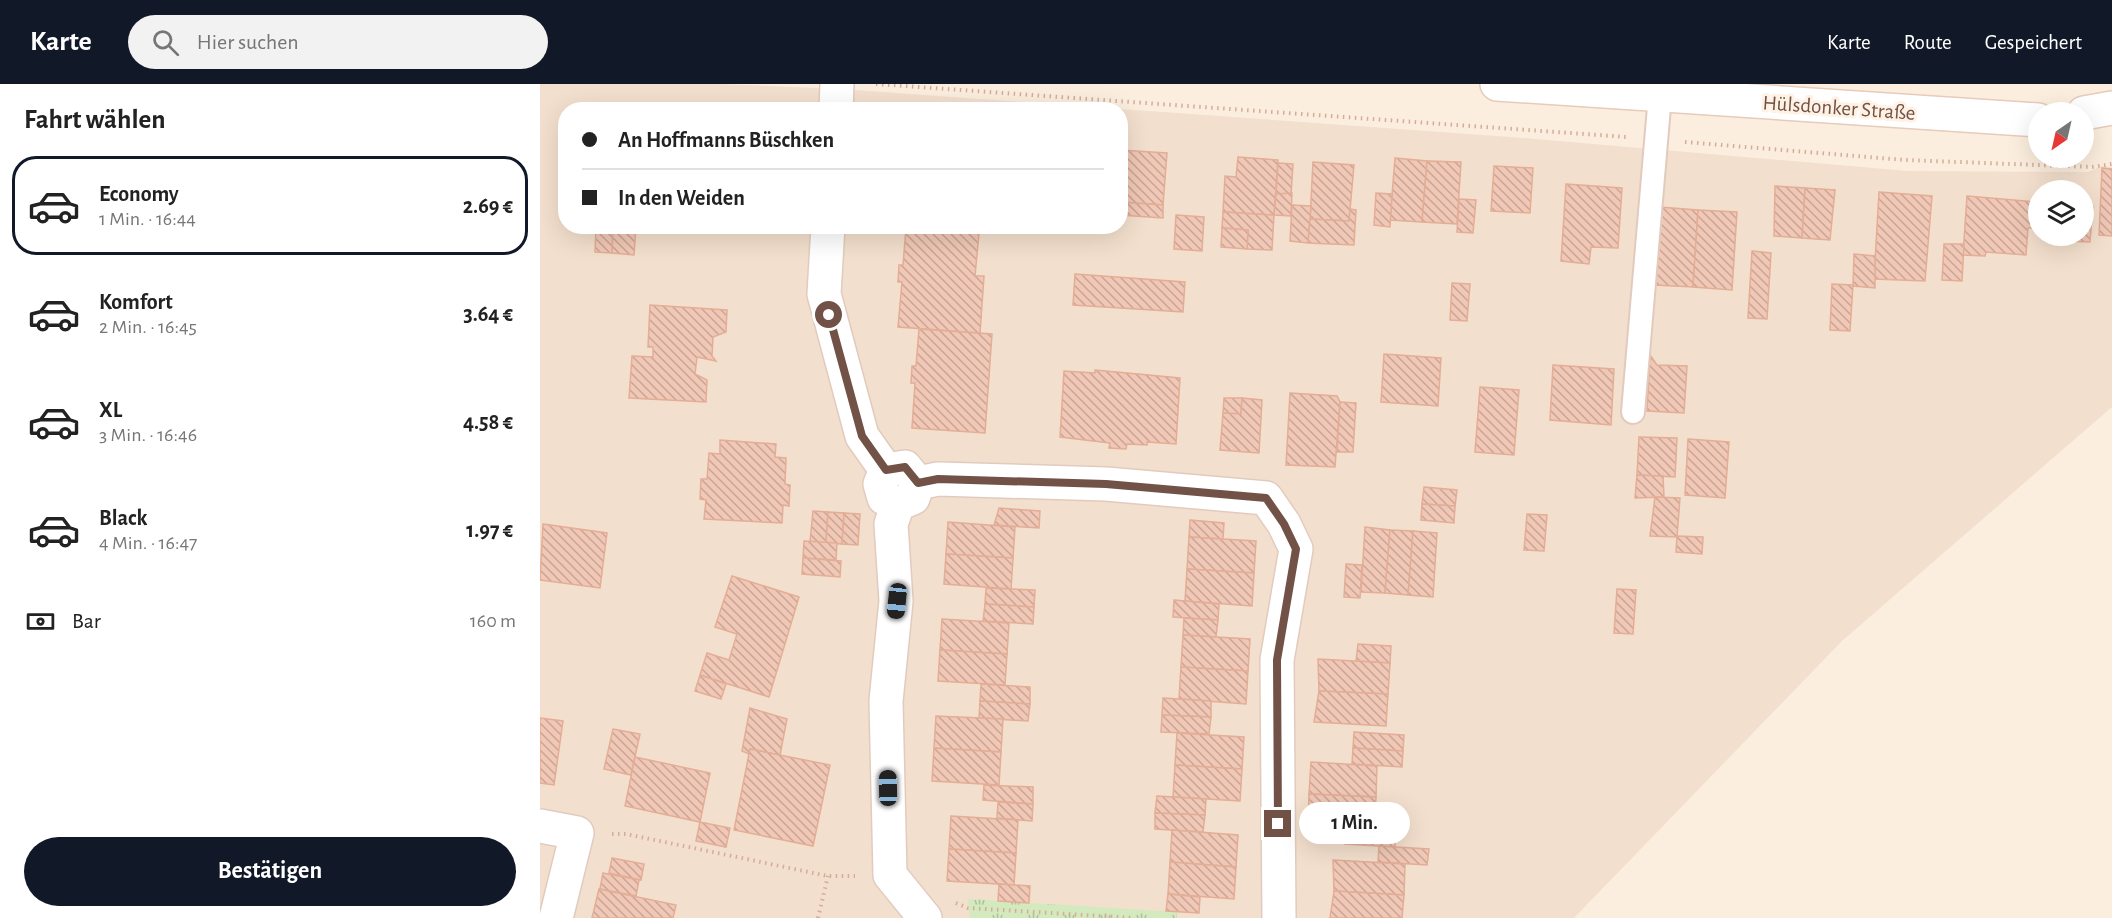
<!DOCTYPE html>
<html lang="de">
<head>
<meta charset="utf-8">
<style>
	body { margin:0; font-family:"Alegreya Sans",sans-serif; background:#f2f2f2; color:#222; height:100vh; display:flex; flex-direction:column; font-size:22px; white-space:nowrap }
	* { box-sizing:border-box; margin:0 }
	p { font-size:20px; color:#767676 }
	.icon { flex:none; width:33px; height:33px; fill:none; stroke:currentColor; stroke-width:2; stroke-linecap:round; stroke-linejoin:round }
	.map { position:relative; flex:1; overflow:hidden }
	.side { display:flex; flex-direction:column; background:#fff; width:540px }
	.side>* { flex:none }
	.top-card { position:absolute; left:18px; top:18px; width:570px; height:132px; border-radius:24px; box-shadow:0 6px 24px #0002; display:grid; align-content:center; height:132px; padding:0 24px; background:#fff }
	.needle { width:39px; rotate:214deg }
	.controls { position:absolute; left:1488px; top:18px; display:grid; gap:12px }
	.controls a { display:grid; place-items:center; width:66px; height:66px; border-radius:50%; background:#fff; box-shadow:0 6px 24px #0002; font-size:30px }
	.end { position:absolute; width:27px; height:27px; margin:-14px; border:8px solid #725247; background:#fff; box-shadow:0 0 0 3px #fff }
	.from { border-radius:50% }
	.bubble { position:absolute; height:42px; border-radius:21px; background:#fff; box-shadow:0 6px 24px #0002; font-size:20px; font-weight:600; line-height:42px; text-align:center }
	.car { position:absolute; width:18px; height:36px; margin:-18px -9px; border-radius:8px; box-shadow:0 0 4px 2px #0007; background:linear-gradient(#222 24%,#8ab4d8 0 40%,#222 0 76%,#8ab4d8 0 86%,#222 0) }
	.top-card b { display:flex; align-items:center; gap:21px; height:57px; font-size:22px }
	.top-card b+b { border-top:2px solid #e0e0e0 }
	.top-card i { width:15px; height:15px; background:#222 }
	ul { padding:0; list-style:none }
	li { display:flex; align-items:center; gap:18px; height:99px; margin:0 12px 9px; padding:0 12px; border:3px solid transparent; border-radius:24px }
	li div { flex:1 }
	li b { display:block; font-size:22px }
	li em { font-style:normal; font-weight:600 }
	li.current { border-color:#111827 }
	li>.icon { width:54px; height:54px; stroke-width:1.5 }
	h2 { padding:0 24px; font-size:27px; line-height:72px }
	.pay { display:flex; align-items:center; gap:15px; height:66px; padding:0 24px; font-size:22px }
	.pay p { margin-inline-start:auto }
	.cta { display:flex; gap:12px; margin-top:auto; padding:12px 24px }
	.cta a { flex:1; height:69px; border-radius:36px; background:#111827; color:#fff; font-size:24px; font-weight:600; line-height:69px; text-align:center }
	header { display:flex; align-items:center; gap:36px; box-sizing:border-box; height:84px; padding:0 30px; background:#111827; color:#fff }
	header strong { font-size:28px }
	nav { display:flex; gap:33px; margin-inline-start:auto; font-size:21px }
	.search { width:420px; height:54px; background:#f2f2f2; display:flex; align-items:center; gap:15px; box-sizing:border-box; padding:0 21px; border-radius:33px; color:#767676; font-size:22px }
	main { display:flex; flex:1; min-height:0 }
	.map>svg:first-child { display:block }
	.residential { fill:#f3dfcd; fill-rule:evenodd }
	.grass { fill:url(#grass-tufts) }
	.building { fill:url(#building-back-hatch); stroke:#e4ad96; stroke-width:1.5 }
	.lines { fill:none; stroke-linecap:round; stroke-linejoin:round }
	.lane-casing { stroke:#e2cbbe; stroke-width:26 }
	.street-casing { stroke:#e2cbbe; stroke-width:36 }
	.secondary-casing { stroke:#e7cbbb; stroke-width:36 }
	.path { stroke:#d5ac9a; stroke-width:4; stroke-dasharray:1.5 4.5; stroke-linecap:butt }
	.lane { stroke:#fff; stroke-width:22 }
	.street { stroke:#fff; stroke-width:33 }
	.secondary { stroke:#fff; stroke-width:33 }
	.route { stroke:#725247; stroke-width:8 }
	.labels { text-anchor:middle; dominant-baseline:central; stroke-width:6; stroke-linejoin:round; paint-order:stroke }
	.street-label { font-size:21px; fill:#725247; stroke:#fff2e4 }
</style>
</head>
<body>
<header>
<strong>Karte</strong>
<div class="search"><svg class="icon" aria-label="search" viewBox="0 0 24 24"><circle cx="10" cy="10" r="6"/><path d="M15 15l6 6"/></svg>Hier suchen</div>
<nav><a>Karte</a><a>Route</a><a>Gespeichert</a></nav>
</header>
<main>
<section class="side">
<h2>Fahrt wählen</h2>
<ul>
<li class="current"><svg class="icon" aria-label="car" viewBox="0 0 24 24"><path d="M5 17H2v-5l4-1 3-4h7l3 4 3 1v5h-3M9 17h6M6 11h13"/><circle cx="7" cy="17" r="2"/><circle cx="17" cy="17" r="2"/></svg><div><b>Economy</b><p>1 Min. · 16:44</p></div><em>2.69 €</em></li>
<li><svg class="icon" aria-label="car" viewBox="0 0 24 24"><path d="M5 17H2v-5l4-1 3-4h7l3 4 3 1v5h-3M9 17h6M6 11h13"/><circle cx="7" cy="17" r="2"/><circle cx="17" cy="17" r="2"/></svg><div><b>Komfort</b><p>2 Min. · 16:45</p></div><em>3.64 €</em></li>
<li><svg class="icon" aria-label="car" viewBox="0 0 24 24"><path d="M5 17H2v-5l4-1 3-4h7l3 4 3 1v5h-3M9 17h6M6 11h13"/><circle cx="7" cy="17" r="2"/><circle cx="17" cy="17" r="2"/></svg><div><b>XL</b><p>3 Min. · 16:46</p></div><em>4.58 €</em></li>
<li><svg class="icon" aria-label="car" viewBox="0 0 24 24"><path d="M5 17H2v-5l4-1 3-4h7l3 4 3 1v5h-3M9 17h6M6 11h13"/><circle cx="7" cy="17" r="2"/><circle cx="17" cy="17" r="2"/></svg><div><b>Black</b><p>4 Min. · 16:47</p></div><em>1.97 €</em></li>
</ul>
<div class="pay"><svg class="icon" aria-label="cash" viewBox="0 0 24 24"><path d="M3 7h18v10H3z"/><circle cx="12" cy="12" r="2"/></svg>Bar<p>160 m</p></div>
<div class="cta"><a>Bestätigen</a></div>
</section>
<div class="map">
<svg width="1572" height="834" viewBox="0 0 1572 834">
	<defs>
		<pattern id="grass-tufts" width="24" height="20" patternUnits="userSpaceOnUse" patternTransform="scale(1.5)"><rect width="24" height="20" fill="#d3e9be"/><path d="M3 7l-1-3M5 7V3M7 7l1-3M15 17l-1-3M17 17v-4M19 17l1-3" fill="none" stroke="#b0bf9c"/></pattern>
		<pattern id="building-back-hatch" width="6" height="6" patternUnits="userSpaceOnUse" patternTransform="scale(1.5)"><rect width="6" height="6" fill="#f1c8b6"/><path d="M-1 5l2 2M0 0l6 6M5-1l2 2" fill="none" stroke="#c8a596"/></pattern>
	</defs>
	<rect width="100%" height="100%" fill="#fceede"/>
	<path class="residential" d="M0,0H180L302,5L971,53L1368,87L1548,88L1562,82L1572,83V323L1302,557L1034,834H0ZM26,26H580V142H26ZM1498,106H1544V152H1498Z"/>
	<polygon class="grass" points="428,815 637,828 637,834 430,834"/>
	<g class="building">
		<polygon points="24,34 26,35 26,88 21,88"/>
		<polygon points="580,66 627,69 623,121 580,118"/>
		<polygon points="698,73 738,76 734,131 683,128 685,92 696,93"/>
		<polygon points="855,74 887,77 882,138 850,136"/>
		<polygon points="887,77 921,78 917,140 882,138"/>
		<polygon points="773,78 814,81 809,137 770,135"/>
		<polygon points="738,79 753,80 751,111 736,110"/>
		<polygon points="954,82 993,84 990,129 951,127"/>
		<polygon points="1562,84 1572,85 1572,152 1559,151"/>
		<polygon points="1026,100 1082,104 1078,164 1051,163 1049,180 1021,177"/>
		<polygon points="1235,102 1265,104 1262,154 1234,152"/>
		<polygon points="1265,104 1295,106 1290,156 1262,154"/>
		<polygon points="1339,108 1392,112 1385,197 1334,195"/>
		<polygon points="752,109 751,132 734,131 736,110"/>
		<polygon points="836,109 852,110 850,143 834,141"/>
		<polygon points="1427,112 1498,118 1497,144 1488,144 1486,171 1446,168 1445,172 1423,171"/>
		<polygon points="919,115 936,116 933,149 917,148"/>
		<polygon points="580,118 623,121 623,134 580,131"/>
		<polygon points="752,121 771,122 768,159 750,157"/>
		<polygon points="1544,121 1553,122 1550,158 1525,157 1526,152 1544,152"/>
		<polygon points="1119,123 1158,126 1153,203 1114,201"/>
		<polygon points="810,125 816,126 814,161 768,159 770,135 809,137"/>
		<polygon points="1158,126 1197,128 1192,206 1153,203"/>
		<polygon points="683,128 734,131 732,166 707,165 708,146 682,144"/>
		<polygon points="636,131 664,133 662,167 634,165"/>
		<polygon points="56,142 73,142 72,169 55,168"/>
		<polygon points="73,142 96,142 94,171 72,169"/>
		<polygon points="347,142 421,142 421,148"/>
		<polygon points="421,142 439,142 439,149 421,148"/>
		<polygon points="366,144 439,149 435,192 444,192 440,249 358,243 362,198 358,198 359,181 363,181"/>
		<polygon points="682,144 708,146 707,165 681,163"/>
		<polygon points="1404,160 1424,160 1422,197 1402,196"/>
		<polygon points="1212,167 1231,169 1227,235 1208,234"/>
		<polygon points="1314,170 1335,172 1335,204 1313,202"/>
		<polygon points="535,190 645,198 643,228 533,221"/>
		<polygon points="912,199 930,200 927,237 910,236"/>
		<polygon points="1292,200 1313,201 1310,247 1290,246"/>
		<polygon points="110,221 187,226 186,248 173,253 172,272 176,277 157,273 155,290 167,296 166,318 89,314 92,272 113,273 113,263 108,263"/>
		<polygon points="379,245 452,250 445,349 372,344 375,299 371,299 372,282 376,282"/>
		<polygon points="844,270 901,274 898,322 841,318"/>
		<polygon points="1110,271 1117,281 1147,282 1144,329 1107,327"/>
		<polygon points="1013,281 1074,285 1071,341 1010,336"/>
		<polygon points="555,286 640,294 636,360 607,358 607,361 587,360 586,365 569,364 570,359 520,353 524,287 555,289"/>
		<polygon points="940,303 979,306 974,371 935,368"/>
		<polygon points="750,309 797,312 800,318 795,383 746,381"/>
		<polygon points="684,314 702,314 701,330 683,329"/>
		<polygon points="702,314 722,316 719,369 680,366 683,329 701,330"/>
		<polygon points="800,318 816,319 813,368 797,368"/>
		<polygon points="1099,353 1137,354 1135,393 1097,391"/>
		<polygon points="1148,355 1189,358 1185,414 1145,411"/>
		<polygon points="180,356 236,360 235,373 246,374 245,400 250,401 249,422 243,421 242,439 164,435 166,416 160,415 161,395 167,395 169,369 180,370"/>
		<polygon points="1097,391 1123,392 1124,413 1095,414"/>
		<polygon points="884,403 917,406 915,422 882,420"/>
		<polygon points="1115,413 1140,414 1137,453 1110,452"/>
		<polygon points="882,420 915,422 914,439 881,436"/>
		<polygon points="459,424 500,427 499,444 454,441"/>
		<polygon points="273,427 288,428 286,459 270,458"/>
		<polygon points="288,428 304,429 302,460 286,459"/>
		<polygon points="304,429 320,430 318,461 302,460"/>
		<polygon points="987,430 1007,431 1004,467 984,466"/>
		<polygon points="650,436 684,439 683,455 649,453"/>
		<polygon points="408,438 475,443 473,474 406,470"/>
		<polygon points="3,440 67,449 60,504 0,496"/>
		<polygon points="825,443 850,446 845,509 821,508"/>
		<polygon points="850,446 873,447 868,511 845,509"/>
		<polygon points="873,447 897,449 893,513 868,511"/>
		<polygon points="1137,452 1163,453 1162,470 1136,468"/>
		<polygon points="649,453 716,457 714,489 647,485"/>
		<polygon points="264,457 297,459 296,476 263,474"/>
		<polygon points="406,470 473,474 471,505 404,500"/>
		<polygon points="263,474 301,477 300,493 262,490"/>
		<polygon points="806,480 822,481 820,514 804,513"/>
		<polygon points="647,485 714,489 712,522 645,517"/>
		<polygon points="192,492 259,513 229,613 160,591 167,569 189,576 197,550 175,543"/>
		<polygon points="446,504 495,506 494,523 445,520"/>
		<polygon points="1077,505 1096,506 1093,550 1074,549"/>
		<polygon points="634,516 679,520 678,536 633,533"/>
		<polygon points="445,520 494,523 493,540 443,537"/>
		<polygon points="644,534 678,536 676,553 643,551"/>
		<polygon points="402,535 469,539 467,570 400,566"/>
		<polygon points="643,551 710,555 708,587 641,583"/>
		<polygon points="818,560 851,562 850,579 816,577"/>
		<polygon points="400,566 467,570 465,601 398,597"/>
		<polygon points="778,575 850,579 848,610 779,607"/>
		<polygon points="641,583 708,587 706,620 639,615"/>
		<polygon points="160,591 186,600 181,615 155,607"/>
		<polygon points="441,600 490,603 490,620 440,617"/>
		<polygon points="779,607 848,610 846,642 774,638"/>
		<polygon points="623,614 671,617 671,633 622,631"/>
		<polygon points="440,617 490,620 488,637 439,634"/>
		<polygon points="210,624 247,635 240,671 210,665 209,670 202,667"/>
		<polygon points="622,631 671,633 669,650 621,648"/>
		<polygon points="396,632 463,635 461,668 394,664"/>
		<polygon points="0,634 23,637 14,701 0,699"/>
		<polygon points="73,645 100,650 91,691 64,685"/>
		<polygon points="814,648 864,651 863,667 813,664"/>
		<polygon points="637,649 704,653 702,685 635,681"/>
		<polygon points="394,664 461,668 459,701 392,697"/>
		<polygon points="813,664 863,667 862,683 812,680"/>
		<polygon points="210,665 290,681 273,762 194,746"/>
		<polygon points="95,673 170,689 160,738 85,722"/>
		<polygon points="771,678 837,682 836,713 769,710"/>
		<polygon points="635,681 702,685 700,717 633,713"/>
		<polygon points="444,701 493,703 493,720 443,716"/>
		<polygon points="769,710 836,713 834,745 768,740"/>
		<polygon points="617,712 666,715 665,731 615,729"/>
		<polygon points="458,718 493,720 492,737 457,734"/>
		<polygon points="615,729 665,731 663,748 615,745"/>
		<polygon points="411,732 478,736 476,769 409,765"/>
		<polygon points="160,738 190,744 186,763 156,757"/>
		<polygon points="806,743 855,746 855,763 805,760"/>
		<polygon points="632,746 698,751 696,783 630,778"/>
		<polygon points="839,762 889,765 887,781 838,778"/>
		<polygon points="409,765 476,769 474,801 407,797"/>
		<polygon points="72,774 104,780 101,796 69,789"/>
		<polygon points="793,776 865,780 864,811 794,807"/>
		<polygon points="630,778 696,783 694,815 628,810"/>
		<polygon points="63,789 99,796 96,812 60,805"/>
		<polygon points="459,800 490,802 489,819 458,817"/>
		<polygon points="59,805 136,821 133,834 52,834"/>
		<polygon points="794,807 864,811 862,834 790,834"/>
		<polygon points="628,810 660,813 659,829 626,827"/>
	</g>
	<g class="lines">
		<defs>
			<polyline id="lane" points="1093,328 1120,11"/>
			<g id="street">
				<polyline points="296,26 297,0"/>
				<polyline points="288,142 284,210 322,352 346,386"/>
				<polyline points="378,399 398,395 566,400 726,414 744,440 756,465 737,576 739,834"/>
				<polyline points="358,420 344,414 340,400 346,386 365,383 378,399 373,414 358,420 351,440 356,517 346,617 350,791 385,834"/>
				<polyline points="0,742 37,749 16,834"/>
			</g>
			<g id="secondary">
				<polyline points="957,0 1498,36"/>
				<polyline points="1544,29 1572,24"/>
			</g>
		</defs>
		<use href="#lane" class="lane-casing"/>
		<use href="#street" class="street-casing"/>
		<use href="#secondary" class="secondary-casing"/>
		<g class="path">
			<polyline points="336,0 1087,53"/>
			<polyline points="1145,58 1365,76 1552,83 1572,80"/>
			<polyline points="72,750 86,750 288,792 315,792"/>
			<polyline points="416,819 428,824 594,834"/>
			<polyline points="278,834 288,792"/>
		</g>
		<use href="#lane" class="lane"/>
		<use href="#street" class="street"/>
		<use href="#secondary" class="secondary"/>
	</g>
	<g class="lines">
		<polyline class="route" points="289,231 322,352 346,386 365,383 378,399 398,395 566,400 726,414 744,440 756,465 737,576 738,740"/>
	</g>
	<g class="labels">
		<g class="street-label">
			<text transform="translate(1299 24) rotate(4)">Hülsdonker Straße</text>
		</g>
	</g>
</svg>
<div class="controls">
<a><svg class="needle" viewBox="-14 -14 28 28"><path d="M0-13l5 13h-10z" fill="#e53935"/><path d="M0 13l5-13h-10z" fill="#767676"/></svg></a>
<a><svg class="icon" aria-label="layers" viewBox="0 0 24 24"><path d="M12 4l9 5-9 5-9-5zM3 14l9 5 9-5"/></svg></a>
</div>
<i class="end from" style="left:289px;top:231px"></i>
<i class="end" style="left:738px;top:740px"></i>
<div class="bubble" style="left:759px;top:718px;width:111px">1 Min.</div>
<i class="car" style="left:357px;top:517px;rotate:186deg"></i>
<i class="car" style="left:348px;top:704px;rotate:359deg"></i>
<div class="top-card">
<b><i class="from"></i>An Hoffmanns Büschken</b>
<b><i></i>In den Weiden</b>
</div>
</div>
</main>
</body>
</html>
